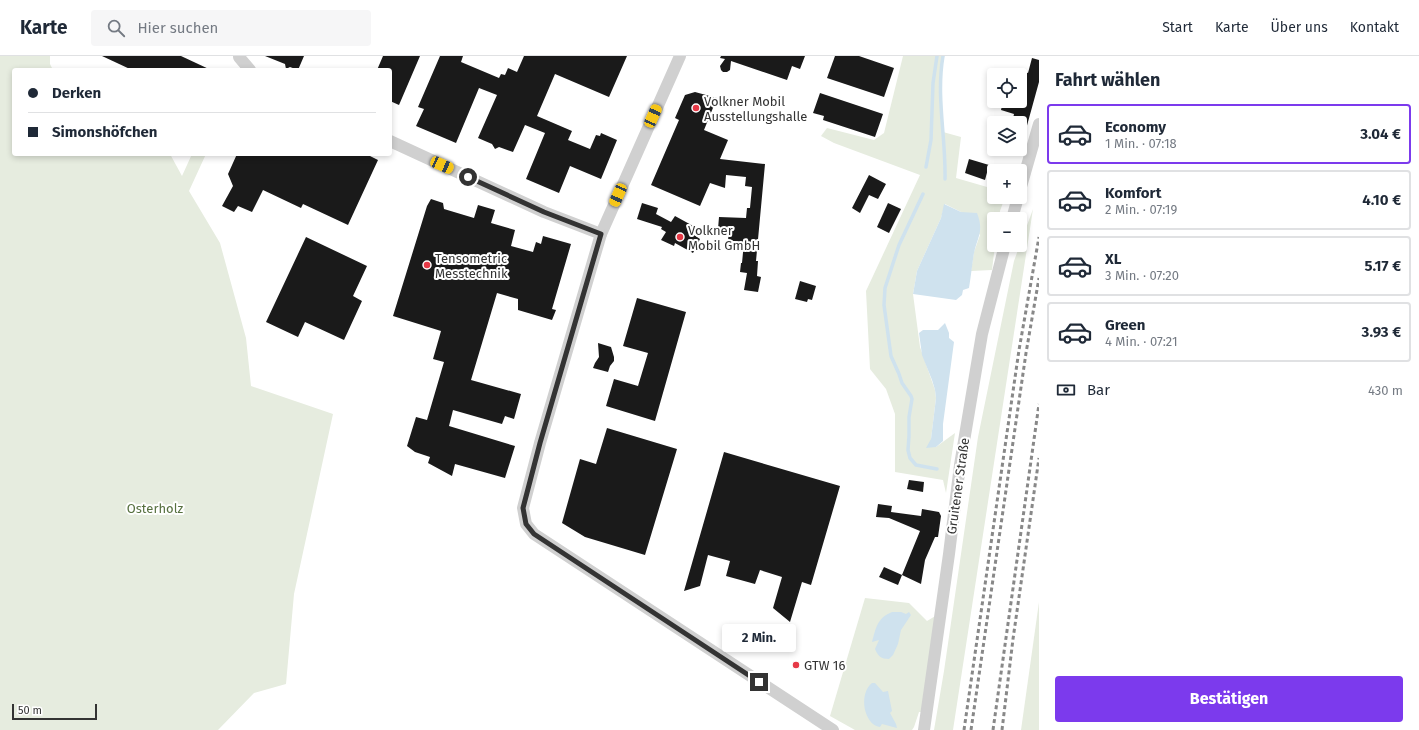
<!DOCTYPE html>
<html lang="de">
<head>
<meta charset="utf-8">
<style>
	body { margin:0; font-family:"Fira Sans",sans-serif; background:#f6f6f7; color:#1f2937; height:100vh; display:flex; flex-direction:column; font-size:15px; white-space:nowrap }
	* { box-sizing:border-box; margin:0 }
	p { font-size:13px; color:#747a83 }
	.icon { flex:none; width:22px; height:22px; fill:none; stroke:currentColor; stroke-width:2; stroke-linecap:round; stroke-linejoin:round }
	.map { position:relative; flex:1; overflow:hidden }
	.sheet { display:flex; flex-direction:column; background:#fff; width:380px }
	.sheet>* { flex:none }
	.banner { position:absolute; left:12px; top:12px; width:380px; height:88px; border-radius:4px; box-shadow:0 2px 6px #0003; display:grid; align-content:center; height:88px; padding:0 16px; background:#fff }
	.buttons { position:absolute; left:987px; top:12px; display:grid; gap:8px }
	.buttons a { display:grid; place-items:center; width:40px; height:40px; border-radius:4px; background:#fff; box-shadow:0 2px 6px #0003; font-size:20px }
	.scale { position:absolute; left:12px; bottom:10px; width:85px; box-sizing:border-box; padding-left:4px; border:2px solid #333; border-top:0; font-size:11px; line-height:14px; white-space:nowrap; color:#333; -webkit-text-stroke:3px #fff; paint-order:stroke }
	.end { position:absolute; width:18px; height:18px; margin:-9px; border:5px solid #333; background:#fff; box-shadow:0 0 0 2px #fff }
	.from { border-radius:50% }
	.bubble { position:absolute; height:28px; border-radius:4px; background:#fff; box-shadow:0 2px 6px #0003; font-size:13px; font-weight:700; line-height:28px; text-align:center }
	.car { position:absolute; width:12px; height:24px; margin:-12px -6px; border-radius:5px; box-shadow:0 0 3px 1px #0007; background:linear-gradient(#f5c518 24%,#345 0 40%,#f5c518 0 76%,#345 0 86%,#f5c518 0) }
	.banner b { display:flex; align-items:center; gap:14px; height:38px; font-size:15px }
	.banner b+b { border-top:1px solid #e0e1e3 }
	.banner i { width:10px; height:10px; background:#1f2937 }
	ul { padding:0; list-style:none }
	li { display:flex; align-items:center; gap:12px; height:60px; margin:0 8px 6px; padding:0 8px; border:2px solid #e0e1e3; border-radius:4px }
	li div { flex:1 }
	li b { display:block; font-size:15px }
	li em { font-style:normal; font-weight:700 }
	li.current { border-color:#7c3aed }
	li>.icon { width:36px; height:36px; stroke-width:1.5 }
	h2 { padding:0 16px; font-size:18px; line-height:48px }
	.pay { display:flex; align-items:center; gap:10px; height:44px; padding:0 16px; font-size:15px }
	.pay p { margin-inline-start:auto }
	.button { display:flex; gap:8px; margin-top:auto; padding:8px 16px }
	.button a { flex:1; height:46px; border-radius:4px; background:#7c3aed; color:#fff; font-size:16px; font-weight:700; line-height:46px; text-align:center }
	header { display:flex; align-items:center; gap:24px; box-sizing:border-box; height:56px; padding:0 20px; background:#fff; border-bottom:1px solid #e0e1e3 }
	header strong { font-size:19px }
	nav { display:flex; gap:22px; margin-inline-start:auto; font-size:14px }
	.search { width:280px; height:36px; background:#f6f6f7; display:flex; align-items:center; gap:10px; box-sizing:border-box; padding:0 14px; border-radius:4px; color:#747a83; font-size:15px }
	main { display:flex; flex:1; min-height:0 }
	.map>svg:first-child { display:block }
	.green { fill:#e6ecdf }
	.water { fill:#cfe2ee }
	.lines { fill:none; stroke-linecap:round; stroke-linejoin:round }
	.stream { stroke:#cfe2ee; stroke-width:3.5 }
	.building { fill:#1a1a1a }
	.minor { stroke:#d0d0d0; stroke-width:12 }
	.rail { stroke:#888; stroke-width:3; stroke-dasharray:4 3; stroke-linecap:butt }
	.route { stroke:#333; stroke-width:5 }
	.poi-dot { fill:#e63946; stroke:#fff; stroke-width:1.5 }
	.labels { text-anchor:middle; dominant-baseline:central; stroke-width:4; stroke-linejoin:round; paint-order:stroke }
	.poi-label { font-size:13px; fill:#333; stroke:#fff; text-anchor:start }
	.street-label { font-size:13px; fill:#333; stroke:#fff }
	.park-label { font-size:13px; fill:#56703f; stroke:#fff }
</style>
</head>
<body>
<header>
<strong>Karte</strong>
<div class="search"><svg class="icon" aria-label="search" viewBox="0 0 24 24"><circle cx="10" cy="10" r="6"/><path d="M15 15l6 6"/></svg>Hier suchen</div>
<nav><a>Start</a><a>Karte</a><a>Über uns</a><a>Kontakt</a></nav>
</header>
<main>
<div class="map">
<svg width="1039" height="674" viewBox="0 0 1039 674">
	<rect width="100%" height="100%" fill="#fff"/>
	<g class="green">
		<polygon points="0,0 50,0 50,8 53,14 14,14 14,98 170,98 182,120 192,98 206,98 189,135 220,187 246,282 251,330 333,358 294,538 286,628 254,637 218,674 0,674"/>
		<polygon points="903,0 945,0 942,2 939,29 943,76 961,81 956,122 994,133 994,141 1005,141 1000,155 999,163 994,163 994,189 995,189 992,214 971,215 974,196 980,179 961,156 945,148 941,162 917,215 913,238 920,291 935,334 936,342 931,383 936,391 955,377 946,437 943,424 895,416 895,358 886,333 870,313 866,235 920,119 834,87 821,80 827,72 874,84 884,77"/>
		<polygon points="1033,153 953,674 934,674 944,615 978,381 1014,205"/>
		<polygon points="865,542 909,547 927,565 937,559 922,656 919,656 914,671 912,674 855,674 830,660"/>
		<polygon points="1039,546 1039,674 1021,674"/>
	</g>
	<g class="water">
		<path d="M944,148L961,156L977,157C984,175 978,180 974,197C972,209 971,220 969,232L963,234L962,239L956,244L913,238L917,215L941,162Z"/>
		<polygon points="945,267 949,277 949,282 954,286 943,368 943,385 936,391 926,392 931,383 936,342 935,334 932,324 922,299 919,277 923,274 938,274"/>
		<path d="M892,556H901L906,558L909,556L911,559L901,574L898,588L893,599L889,603C881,603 878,600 875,593L879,584L872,586C876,572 877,562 892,556Z"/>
		<path d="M872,627H875L883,636L888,635L892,655L890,657L896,668L897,672L882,668L880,671C864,669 858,638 872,627Z"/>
	</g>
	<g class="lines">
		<g class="stream">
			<path d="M943,0C936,41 946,82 945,123"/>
			<polyline points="926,111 931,84 933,27 937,0"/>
			<polyline points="923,138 899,189 885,232 884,249 891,300 899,318 902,327 911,340 912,343 909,361 909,380 908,394 910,402 916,409 937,413"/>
		</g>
	</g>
	<g class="building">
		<polygon points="102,0 181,0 211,14 132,14"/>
		<polygon points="265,0 304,0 298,14 290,11 286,13 285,8"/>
		<polygon points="383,0 420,0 399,49 390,45 390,14 377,14"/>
		<polygon points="440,0 463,0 461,6 499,22 501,18 505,19 508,12 517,16 524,0 627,0 609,41 555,18 537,60 572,75 568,84 590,93 596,79 600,80 601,77 617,84 601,123 570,110 559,137 526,123 545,77 525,69 513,96 499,91 495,93 492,88 478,82 497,39 479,32 456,87 416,70 424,53 418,51"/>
		<polygon points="721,0 805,0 800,13 792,10 787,24 731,5 730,14 727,16 723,16 721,14 720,10 725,3 720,2"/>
		<polygon points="835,0 859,0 894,12 884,41 827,22"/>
		<polygon points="1032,2 1039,4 1039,26 1023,84 1020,84 1020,67 1012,67 1014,58 1001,54 1003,45 1020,45 1020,35 1022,27 1020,26 1020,15 1028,17"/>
		<polygon points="695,36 717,42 704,74 728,84 720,103 765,108 756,205 758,205 757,220 761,221 758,236 744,234 747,217 740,216 741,207 742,207 744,186 728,185 729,173 718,173 719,161 746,162 747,152 750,152 752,131 745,130 746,121 726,119 725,132 710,127 700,150 651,129 679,64 675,62 685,39"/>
		<polygon points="820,37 883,58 875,81 823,64 824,60 813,57"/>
		<polygon points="237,98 366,98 378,104 348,169 303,148 301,152 263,134 252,156 238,150 234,156 222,150 233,130 228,118"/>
		<polygon points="969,103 989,109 985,124 965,117"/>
		<polygon points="869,119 886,128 878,143 869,139 860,157 852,152"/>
		<polygon points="431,143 443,147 444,153 474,162 478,149 495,154 491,167 515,174 511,190 533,196 536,186 541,188 543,180 571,188 552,253 556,254 552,264 518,254 518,243 497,237 471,324 521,338 514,363 505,360 502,368 453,354 449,370 515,390 505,422 455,408 452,420 428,407 430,401 415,396 407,390 416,361 427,364 444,306 433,303 441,275 393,260 427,150"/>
		<polygon points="642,147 658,152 656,158 671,166 675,160 695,171 691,177 700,183 693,197 675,187 674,190 661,184 666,176 661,173 662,171 637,163"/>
		<polygon points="888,147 901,153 889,177 877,171"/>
		<polygon points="306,181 367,210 353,240 362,245 344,284 305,266 298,281 266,266"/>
		<polygon points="800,225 816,230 812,244 808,243 807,246 795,243"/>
		<polygon points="637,242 686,256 655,365 606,350 614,323 638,330 648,297 623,290"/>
		<polygon points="598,287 611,291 614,301 614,305 610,310 608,316 593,312 595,307 599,301"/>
		<polygon points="607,372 677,393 645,499 585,481 562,467 580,403 596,408"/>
		<polygon points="724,396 840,430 811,529 802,526 790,566 773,552 782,521 760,514 755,528 726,520 730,505 708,499 700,530 684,535"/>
		<polygon points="909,424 924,426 923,436 907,433"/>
		<polygon points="878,448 892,450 891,456 921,460 922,453 939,456 941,460 938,481 935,481 925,504 921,528 902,519 898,529 879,521 884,511 902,519 920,475 889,462 876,461"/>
	</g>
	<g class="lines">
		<g class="minor">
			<polyline points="680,0 601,178 540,387 523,452 526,468 534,478 833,674"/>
			<polyline points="239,1 250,14"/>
			<polyline points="390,85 544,156 601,178"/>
			<polyline points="1020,134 1039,68"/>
			<polyline points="1012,163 1018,141"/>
			<polyline points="924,674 949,498 960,409 982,278 1005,189"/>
		</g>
		<g class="rail">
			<polyline points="964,674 1019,294 1039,181"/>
			<polyline points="971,674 1026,297 1039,222"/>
			<polyline points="993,674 1039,348"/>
			<polyline points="1002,674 1013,583 1039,402"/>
		</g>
	</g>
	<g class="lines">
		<polyline class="route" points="468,121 544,156 601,178 540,387 523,452 526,468 534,478 759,626"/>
	</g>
	<g class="poi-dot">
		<circle cx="696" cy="52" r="4"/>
		<circle cx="680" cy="181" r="4"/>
		<circle cx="427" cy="209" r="4"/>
		<circle cx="796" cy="609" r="4"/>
	</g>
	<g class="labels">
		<g class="poi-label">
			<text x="704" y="45">Volkner Mobil<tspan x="704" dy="15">Ausstellungshalle</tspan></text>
			<text x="688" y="174">Volkner<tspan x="688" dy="15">Mobil GmbH</tspan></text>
			<text x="435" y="202">Tensometric<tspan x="435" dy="15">Messtechnik</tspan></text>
			<text x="804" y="609">GTW 16</text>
		</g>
		<g class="street-label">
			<text transform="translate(958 430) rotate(-82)">Gruitener Straße</text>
		</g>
		<g class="park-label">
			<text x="155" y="452">Osterholz</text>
		</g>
	</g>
</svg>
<div class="buttons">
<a><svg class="icon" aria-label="locate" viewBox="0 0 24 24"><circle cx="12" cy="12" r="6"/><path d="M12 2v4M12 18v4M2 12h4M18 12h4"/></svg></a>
<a><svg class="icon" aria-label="layers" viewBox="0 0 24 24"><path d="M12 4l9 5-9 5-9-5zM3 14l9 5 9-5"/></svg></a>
<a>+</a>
<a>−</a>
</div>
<div class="scale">50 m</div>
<i class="end from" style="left:468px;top:121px"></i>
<i class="end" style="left:759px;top:626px"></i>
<div class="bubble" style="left:722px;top:568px;width:74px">2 Min.</div>
<i class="car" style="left:653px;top:60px;rotate:24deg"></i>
<i class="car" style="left:442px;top:109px;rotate:114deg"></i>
<i class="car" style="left:618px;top:139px;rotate:204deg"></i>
<div class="banner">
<b><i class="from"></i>Derken</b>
<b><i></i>Simonshöfchen</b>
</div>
</div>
<section class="sheet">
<h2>Fahrt wählen</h2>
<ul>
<li class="current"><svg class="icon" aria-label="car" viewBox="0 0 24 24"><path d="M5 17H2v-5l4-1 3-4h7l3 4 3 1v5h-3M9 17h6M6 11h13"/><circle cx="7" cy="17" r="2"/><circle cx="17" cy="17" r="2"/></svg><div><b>Economy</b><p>1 Min. · 07:18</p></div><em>3.04 €</em></li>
<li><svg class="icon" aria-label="car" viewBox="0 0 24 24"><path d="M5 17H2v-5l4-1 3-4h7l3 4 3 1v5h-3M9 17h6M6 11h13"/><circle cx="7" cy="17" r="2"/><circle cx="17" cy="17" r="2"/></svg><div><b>Komfort</b><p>2 Min. · 07:19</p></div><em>4.10 €</em></li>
<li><svg class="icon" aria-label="car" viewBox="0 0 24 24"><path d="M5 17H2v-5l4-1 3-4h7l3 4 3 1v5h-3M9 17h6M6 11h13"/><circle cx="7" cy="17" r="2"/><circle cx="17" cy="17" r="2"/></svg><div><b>XL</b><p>3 Min. · 07:20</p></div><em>5.17 €</em></li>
<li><svg class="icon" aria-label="car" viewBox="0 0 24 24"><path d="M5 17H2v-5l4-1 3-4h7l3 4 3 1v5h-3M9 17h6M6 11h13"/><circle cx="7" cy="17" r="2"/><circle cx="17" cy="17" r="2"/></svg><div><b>Green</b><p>4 Min. · 07:21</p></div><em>3.93 €</em></li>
</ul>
<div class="pay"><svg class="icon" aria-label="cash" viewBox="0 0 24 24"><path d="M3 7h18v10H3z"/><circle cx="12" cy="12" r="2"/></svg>Bar<p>430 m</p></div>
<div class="button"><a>Bestätigen</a></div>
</section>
</main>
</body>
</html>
